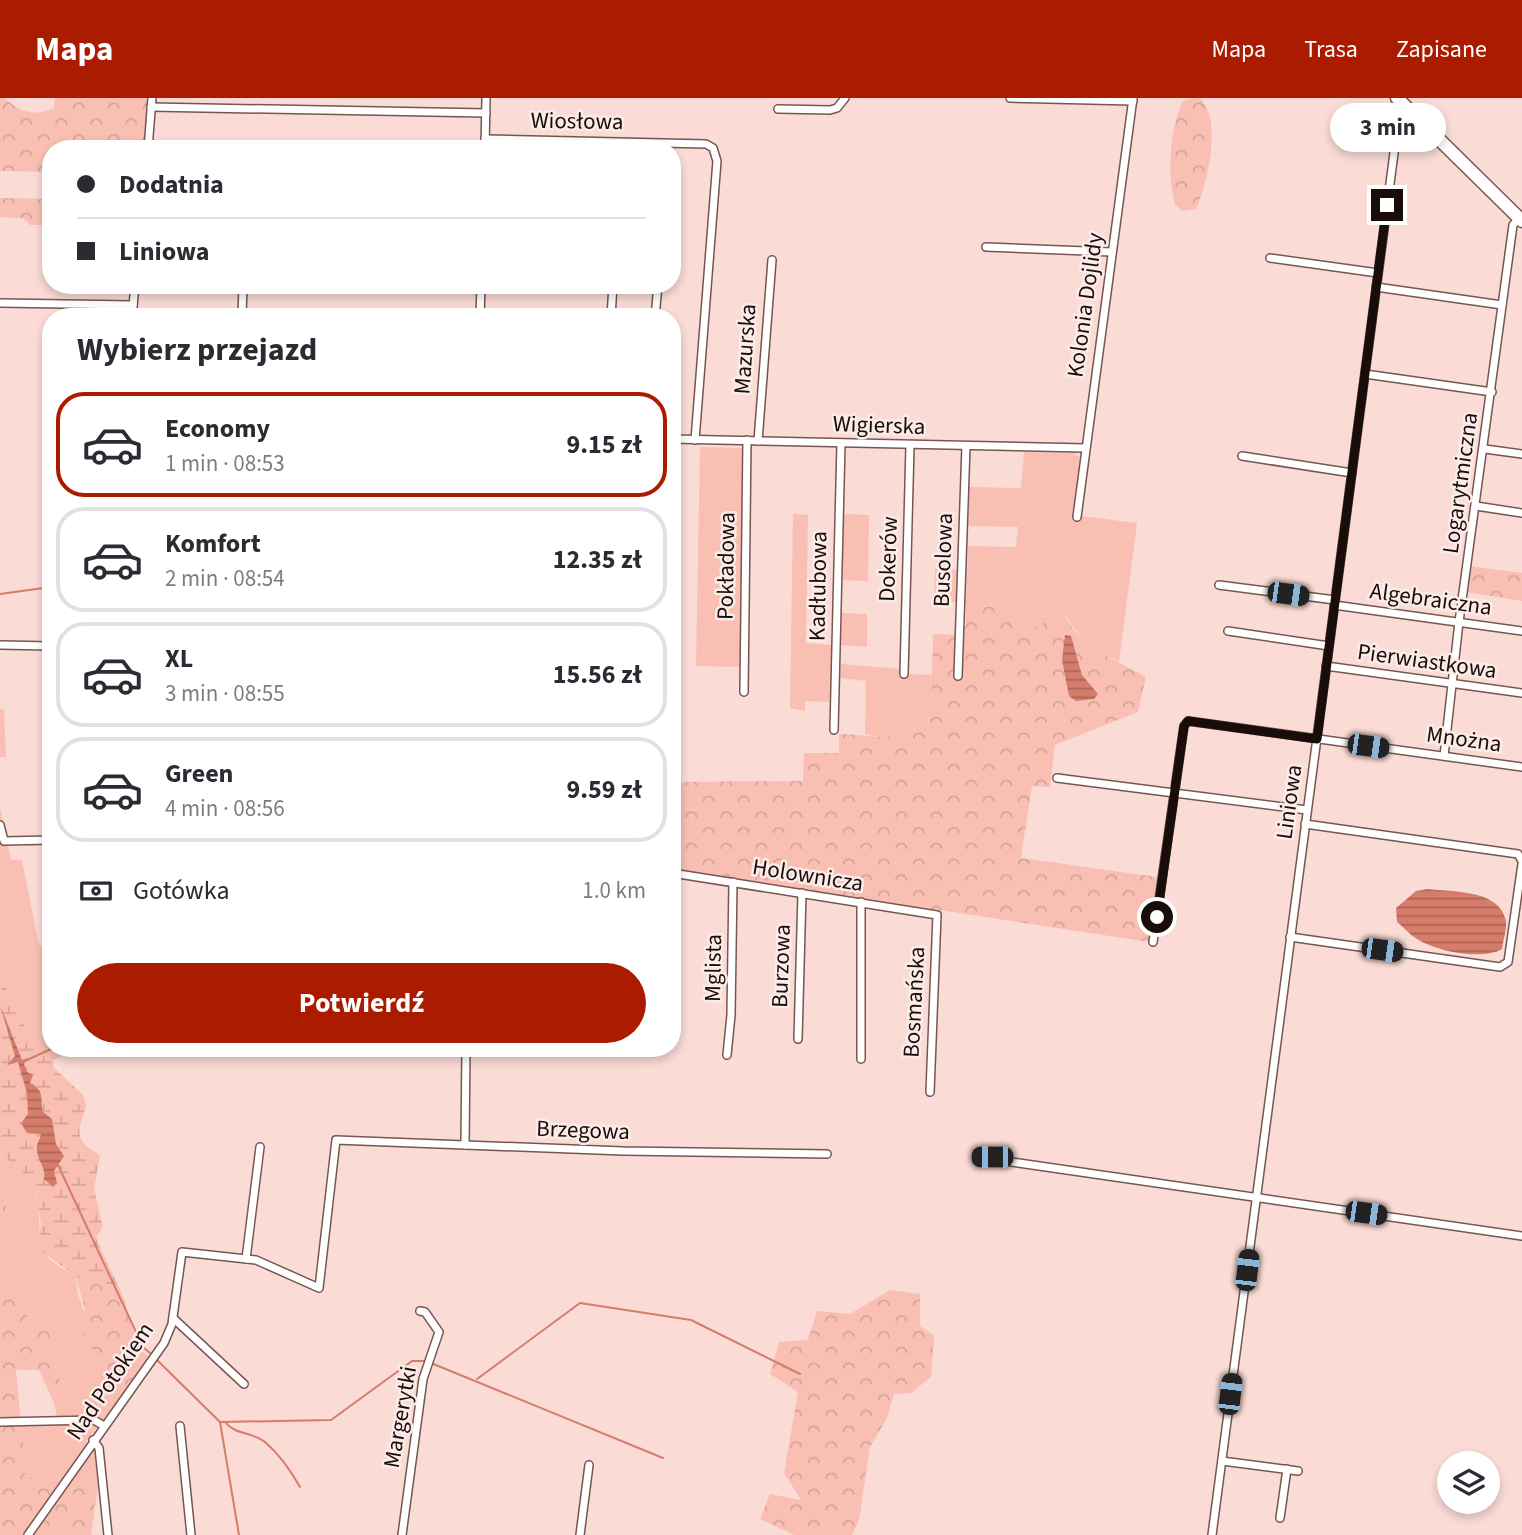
<!DOCTYPE html>
<html lang="pl">
<head>
<meta charset="utf-8">
<style>
	body { margin:0; font-family:"Source Sans 3",sans-serif; background:#f2f2f3; color:#2b2b33; height:100vh; display:flex; flex-direction:column; font-size:26px; white-space:nowrap }
	* { box-sizing:border-box; margin:0 }
	p { font-size:23px; color:#7c7c81 }
	.icon { flex:none; width:38px; height:38px; fill:none; stroke:currentColor; stroke-width:2; stroke-linecap:round; stroke-linejoin:round }
	.map { position:relative; flex:1; overflow:hidden }
	.panel { position:absolute; left:42px; top:210px; width:639px; height:749px; display:flex; flex-direction:column; background:#fff; border-radius:28px; box-shadow:0 4px 10px #0003 }
	.panel>* { flex:none }
	.guide { position:absolute; left:42px; top:42px; width:639px; height:154px; border-radius:28px; box-shadow:0 4px 10px #0003; display:grid; align-content:center; height:154px; padding:0 35px; background:#fff }
	.controls { position:absolute; left:1437px; top:1353px; display:grid; gap:14px }
	.controls a { display:grid; place-items:center; width:63px; height:63px; border-radius:50%; background:#fff; box-shadow:0 4px 10px #0003; font-size:35px }
	.end { position:absolute; width:32px; height:32px; margin:-16px; border:9px solid #190d0a; background:#fff; box-shadow:0 0 0 4px #fff }
	.from { border-radius:50% }
	.bubble { position:absolute; height:49px; border-radius:24px; background:#fff; box-shadow:0 4px 10px #0003; font-size:23px; font-weight:700; line-height:49px; text-align:center }
	.car { position:absolute; width:21px; height:42px; margin:-21px -10px; border-radius:9px; box-shadow:0 0 5px 2px #0007; background:linear-gradient(#222 24%,#8ab4d8 0 40%,#222 0 76%,#8ab4d8 0 86%,#222 0) }
	.guide b { display:flex; align-items:center; gap:24px; height:66px; font-size:26px }
	.guide b+b { border-top:2px solid #e1e1e2 }
	.guide i { width:18px; height:18px; background:#2b2b33 }
	ul { padding:0; list-style:none }
	li { display:flex; align-items:center; gap:21px; height:105px; margin:0 14px 10px; padding:0 21px; border:4px solid #e1e1e2; border-radius:28px }
	li div { flex:1 }
	li b { display:block; font-size:26px }
	li em { font-style:normal; font-weight:700 }
	li.active { border-color:#aa1b00 }
	li>.icon { width:63px; height:63px; stroke-width:1.5 }
	h2 { padding:0 35px; font-size:32px; line-height:84px }
	.pay { display:flex; align-items:center; gap:18px; height:77px; padding:0 35px; font-size:26px }
	.pay p { margin-inline-start:auto }
	.primary-button { display:flex; gap:14px; margin-top:auto; padding:14px 35px }
	.primary-button a { flex:1; height:80px; border-radius:42px; background:#aa1b00; color:#fff; font-size:28px; font-weight:700; line-height:80px; text-align:center }
	header { display:flex; align-items:center; gap:42px; box-sizing:border-box; height:98px; padding:0 35px; background:#aa1b00; color:#fff }
	header strong { font-size:33px }
	nav { display:flex; gap:38px; margin-inline-start:auto; font-size:24px }
	.map>svg:first-child { display:block }
	.green { fill:#f9bfb3 }
	.forest { fill:url(#forest-crowns) }
	.wetland { fill:url(#wetland-marsh) }
	.water { fill:url(#water-rules) }
	.lines { fill:none; stroke-linecap:round; stroke-linejoin:round }
	.stream { stroke:#d57c6b; stroke-width:2 }
	.minor-casing { stroke:#765650; stroke-width:10 }
	.trunk-casing { stroke:#765650; stroke-width:15 }
	.minor { stroke:#fff; stroke-width:7 }
	.trunk { stroke:#fff; stroke-width:12 }
	.route { stroke:#190d0a; stroke-width:9 }
	.labels { text-anchor:middle; dominant-baseline:central; stroke-width:5; stroke-linejoin:round; paint-order:stroke }
	.street-label { font-size:23px; fill:#190d0a; stroke:#fcece9 }
</style>
</head>
<body>
<header>
<strong>Mapa</strong>
<nav><a>Mapa</a><a>Trasa</a><a>Zapisane</a></nav>
</header>
<div class="map">
<svg width="1522" height="1437" viewBox="0 0 1522 1437">
	<defs>
		<pattern id="forest-crowns" width="20" height="18" patternUnits="userSpaceOnUse" patternTransform="scale(1.75)"><rect width="20" height="18" fill="#f9bfb3"/><path d="M2 6a3 3 0 1 1 6 0M12 15a3 3 0 1 1 6 0" fill="none" stroke="#d5a399"/></pattern>
		<pattern id="wetland-marsh" width="20" height="14" patternUnits="userSpaceOnUse" patternTransform="scale(1.75)"><rect width="20" height="14" fill="#f9bfb3"/><path d="M1 5h8M5 5V1M11 12h8M15 12V8" fill="none" stroke="#d5a399"/></pattern>
		<pattern id="water-rules" width="6" height="5" patternUnits="userSpaceOnUse" patternTransform="scale(1.75)"><rect width="6" height="5" fill="#d57c6b"/><path d="M0 2.5h6" fill="none" stroke="#ac6456"/></pattern>
	</defs>
	<rect width="100%" height="100%" fill="#fadbd5"/>
	<g class="green">
		<polygon points="700,349 744,350 741,569 696,568"/>
		<polygon points="1024,354 1075,355 1080,359 1073,417 1137,425 1119,564 1087,548 1063,515 1036,529 1010,528 1011,509 966,508 968,448 1016,449 1018,429 968,428 969,389 1021,390"/>
		<polygon points="793,416 808,417 806,545 832,547 831,604 805,603 805,613 790,610"/>
		<polygon points="844,416 869,417 868,483 842,482"/>
		<polygon points="935,471 958,472 958,504 934,504"/>
		<polygon points="842,515 867,516 867,549 841,547"/>
		<path d="M841,566L900,571V576L932,577L931,619C912,637 890,642 865,636L866,583L840,580Z"/>
		<polygon points="0,611 4,611 6,659 0,659"/>
		<path d="M0,710L11,762H22L39,847L51,848V944C44,947 36,946 31,941L0,877Z"/>
		<path d="M0,1056C5,1060 10,1062 14,1065C39,1081 41,1121 39,1147L51,1163L76,1179L78,1196L103,1269L129,1290L103,1322L96,1317L57,1318L54,1305H62L28,1229L26,1203L0,1199V1126H8Z"/>
		<polygon points="92,1326 97,1329 86,1344 94,1351 98,1388 26,1379 21,1328"/>
	</g>
	<g class="forest">
		<path d="M0,0H5C19,14 35,19 54,10L55,0H148L143,51H51V74L0,73Z"/>
		<path d="M1193,0H1200C1223,23 1207,85 1196,111L1183,113L1175,107C1167,75 1169,34 1183,3Z"/>
		<polygon points="0,100 51,101 51,127 30,127 23,120 0,119"/>
		<polygon points="1470,468 1522,475 1522,503 1466,494"/>
		<path d="M966,508L1012,509L1011,528L1036,529L1063,515C1084,554 1110,558 1146,579L1138,614L1055,647L1050,689L1032,688L1021,760L1157,779L1149,844L672,771V684L803,683L804,655H839V636C876,637 901,647 931,619L933,536L957,537L961,528H966Z"/>
		<polygon points="0,1056 8,1126 0,1126"/>
		<polygon points="76,1179 104,1187 126,1212 139,1250 150,1260 129,1290 103,1269 76,1224 85,1212"/>
		<polygon points="890,1192 920,1196 920,1228 934,1238 931,1279 911,1295 894,1296 887,1320 870,1349 859,1422 852,1437 794,1437 760,1421 770,1396 801,1402 784,1375 798,1294 770,1276 779,1244 808,1242 817,1213 850,1216"/>
		<polygon points="0,1199 26,1203 28,1229 50,1228 63,1305 54,1305 39,1272 16,1272 26,1379 98,1388 91,1437 0,1437"/>
	</g>
	<path class="wetland" d="M0,877L31,941L40,945L51,944V950H79L54,962L53,969L83,997L86,1006C84,1020 73,1034 85,1047C90,1051 95,1053 100,1058L94,1091L103,1129L96,1140L126,1205V1212L104,1187L76,1179L43,1154L38,1147L41,1127L36,1097L21,1071L0,1056Z"/>
	<g class="water">
		<polygon points="1065,537 1071,538 1082,577 1098,596 1094,601 1076,603 1069,598 1062,562"/>
		<path d="M1427,791C1452,794 1500,791 1506,823C1507,831 1503,842 1502,851C1482,863 1433,853 1414,839C1408,835 1404,829 1397,824L1396,810L1416,793Z"/>
		<path d="M0,907L22,962L28,960L24,966L27,974L33,977L30,985C45,992 40,1001 43,1014L52,1021L56,1046L64,1058L54,1073L57,1085L53,1089L44,1081C46,1069 38,1064 37,1053C36,1045 40,1042 41,1036L27,1035L21,1025L28,1016L27,995L18,964L7,967L15,958Z"/>
	</g>
	<g class="lines">
		<g class="stream">
			<polyline points="152,39 154,16"/>
			<polyline points="0,496 51,489"/>
			<polyline points="25,963 53,950"/>
			<polyline points="58,1067 143,1249 151,1256"/>
			<polyline points="157,1262 220,1324 239,1437"/>
			<polyline points="431,1265 663,1360"/>
			<polyline points="477,1281 580,1205 691,1222 800,1276"/>
			<polyline points="220,1324 331,1322 412,1263 426,1263"/>
			<path d="M225,1324C235,1337 253,1334 265,1344C279,1356 291,1373 300,1389"/>
		</g>
		<defs>
			<g id="minor">
				<polyline points="1010,0 1133,3"/>
				<polyline points="151,9 486,15"/>
				<polyline points="778,11 830,12 837,10 845,0"/>
				<polyline points="485,41 706,46 713,50 717,63 695,342"/>
				<polyline points="148,51 152,0"/>
				<polyline points="485,51 486,0"/>
				<polyline points="986,149 1112,154"/>
				<polyline points="1270,160 1378,175"/>
				<polyline points="1376,189 1502,207"/>
				<polyline points="0,205 133,207"/>
				<polyline points="132,219 135,187"/>
				<polyline points="242,219 243,187"/>
				<polyline points="480,219 481,187"/>
				<polyline points="611,219 613,187"/>
				<polyline points="655,219 658,187"/>
				<polyline points="1365,276 1492,294"/>
				<polyline points="672,341 1085,350"/>
				<polyline points="758,343 772,162"/>
				<polyline points="1485,351 1522,356"/>
				<polyline points="1242,358 1352,375"/>
				<polyline points="1476,408 1522,415"/>
				<polyline points="1077,419 1133,0"/>
				<polyline points="1219,487 1335,502"/>
				<polyline points="1334,507 1522,533"/>
				<polyline points="1228,533 1329,548"/>
				<polyline points="0,547 51,548"/>
				<polyline points="1326,568 1522,595"/>
				<polyline points="904,576 910,348"/>
				<polyline points="958,578 966,348"/>
				<polyline points="744,594 747,342"/>
				<polyline points="834,632 841,345"/>
				<polyline points="1444,658 1459,524 1513,127 1519,120"/>
				<polyline points="1057,680 1307,712"/>
				<polyline points="1305,726 1518,756 1522,763"/>
				<polyline points="0,727 4,743 51,742"/>
				<polyline points="672,775 937,817 930,994"/>
				<polyline points="861,804 861,961"/>
				<polyline points="1290,839 1500,869 1508,864 1522,766"/>
				<polyline points="1153,844 1184,628 1188,623 1522,669"/>
				<polyline points="798,941 802,795"/>
				<polyline points="727,957 731,917 733,784"/>
				<polyline points="465,1047 466,950"/>
				<polyline points="977,1059 1522,1138"/>
				<polyline points="246,1161 260,1049"/>
				<polyline points="173,1220 244,1286"/>
				<polyline points="0,1324 94,1322 104,1328"/>
				<polyline points="180,1328 191,1437"/>
				<polyline points="93,1342 99,1350 108,1437"/>
				<polyline points="1222,1363 1298,1373"/>
				<polyline points="1280,1420 1287,1371"/>
				<polyline points="28,1437 164,1245 172,1226 182,1154 256,1162 319,1190 336,1042 623,1053 827,1056"/>
				<polyline points="402,1437 423,1281 439,1234 425,1214 420,1213"/>
				<polyline points="580,1437 589,1367"/>
				<polyline points="1212,1437 1389,93 1399,17 1406,9"/>
			</g>
			<polyline id="trunk" points="1397,0 1522,123"/>
		</defs>
		<use href="#minor" class="minor-casing"/>
		<use href="#trunk" class="trunk-casing"/>
		<use href="#minor" class="minor"/>
		<use href="#trunk" class="trunk"/>
	</g>
	<g class="lines">
		<polyline class="route" points="1157,819 1184,628 1188,623 1317,641 1387,107"/>
	</g>
	<g class="labels">
		<g class="street-label">
			<text transform="translate(577 23) rotate(1)">Wiosłowa</text>
			<text transform="translate(1085 207) rotate(-82)">Kolonia Dojlidy</text>
			<text transform="translate(745 251) rotate(-86)">Mazurska</text>
			<text transform="translate(879 327) rotate(2)">Wigierska</text>
			<text transform="translate(1460 385) rotate(-82)">Logarytmiczna</text>
			<text transform="translate(888 461) rotate(-88)">Dokerów</text>
			<text transform="translate(943 462) rotate(-88)">Busolowa</text>
			<text transform="translate(726 468) rotate(-89)">Pokładowa</text>
			<text transform="translate(818 488) rotate(-89)">Kadłubowa</text>
			<text transform="translate(1431 501) rotate(8)">Algebraiczna</text>
			<text transform="translate(1427 563) rotate(8)">Pierwiastkowa</text>
			<text transform="translate(1464 641) rotate(8)">Mnożna</text>
			<text transform="translate(1289 704) rotate(-82)">Liniowa</text>
			<text transform="translate(808 777) rotate(9)">Holownicza</text>
			<text transform="translate(781 868) rotate(-88)">Burzowa</text>
			<text transform="translate(713 870) rotate(-89)">Mglista</text>
			<text transform="translate(914 904) rotate(-87)">Bosmańska</text>
			<text transform="translate(583 1032) rotate(2)">Brzegowa</text>
			<text transform="translate(110 1283) rotate(-56)">Nad Potokiem</text>
			<text transform="translate(400 1319) rotate(-80)">Margerytki</text>
		</g>
	</g>
</svg>
<div class="controls">
<a><svg class="icon" aria-label="layers" viewBox="0 0 24 24"><path d="M12 4l9 5-9 5-9-5zM3 14l9 5 9-5"/></svg></a>
</div>
<i class="end from" style="left:1157px;top:819px"></i>
<i class="end" style="left:1387px;top:107px"></i>
<div class="bubble" style="left:1330px;top:5px;width:116px">3 min</div>
<i class="car" style="left:1288px;top:496px;rotate:98deg"></i>
<i class="car" style="left:1368px;top:648px;rotate:98deg"></i>
<i class="car" style="left:1382px;top:852px;rotate:98deg"></i>
<i class="car" style="left:992px;top:1059px;rotate:270deg"></i>
<i class="car" style="left:1366px;top:1115px;rotate:98deg"></i>
<i class="car" style="left:1247px;top:1172px;rotate:7deg"></i>
<i class="car" style="left:1230px;top:1296px;rotate:7deg"></i>
<div class="guide">
<b><i class="from"></i>Dodatnia</b>
<b><i></i>Liniowa</b>
</div>
<section class="panel">
<h2>Wybierz przejazd</h2>
<ul>
<li class="active"><svg class="icon" aria-label="car" viewBox="0 0 24 24"><path d="M5 17H2v-5l4-1 3-4h7l3 4 3 1v5h-3M9 17h6M6 11h13"/><circle cx="7" cy="17" r="2"/><circle cx="17" cy="17" r="2"/></svg><div><b>Economy</b><p>1 min · 08:53</p></div><em>9.15 zł</em></li>
<li><svg class="icon" aria-label="car" viewBox="0 0 24 24"><path d="M5 17H2v-5l4-1 3-4h7l3 4 3 1v5h-3M9 17h6M6 11h13"/><circle cx="7" cy="17" r="2"/><circle cx="17" cy="17" r="2"/></svg><div><b>Komfort</b><p>2 min · 08:54</p></div><em>12.35 zł</em></li>
<li><svg class="icon" aria-label="car" viewBox="0 0 24 24"><path d="M5 17H2v-5l4-1 3-4h7l3 4 3 1v5h-3M9 17h6M6 11h13"/><circle cx="7" cy="17" r="2"/><circle cx="17" cy="17" r="2"/></svg><div><b>XL</b><p>3 min · 08:55</p></div><em>15.56 zł</em></li>
<li><svg class="icon" aria-label="car" viewBox="0 0 24 24"><path d="M5 17H2v-5l4-1 3-4h7l3 4 3 1v5h-3M9 17h6M6 11h13"/><circle cx="7" cy="17" r="2"/><circle cx="17" cy="17" r="2"/></svg><div><b>Green</b><p>4 min · 08:56</p></div><em>9.59 zł</em></li>
</ul>
<div class="pay"><svg class="icon" aria-label="cash" viewBox="0 0 24 24"><path d="M3 7h18v10H3z"/><circle cx="12" cy="12" r="2"/></svg>Gotówka<p>1.0 km</p></div>
<div class="primary-button"><a>Potwierdź</a></div>
</section>
</div>
</body>
</html>
